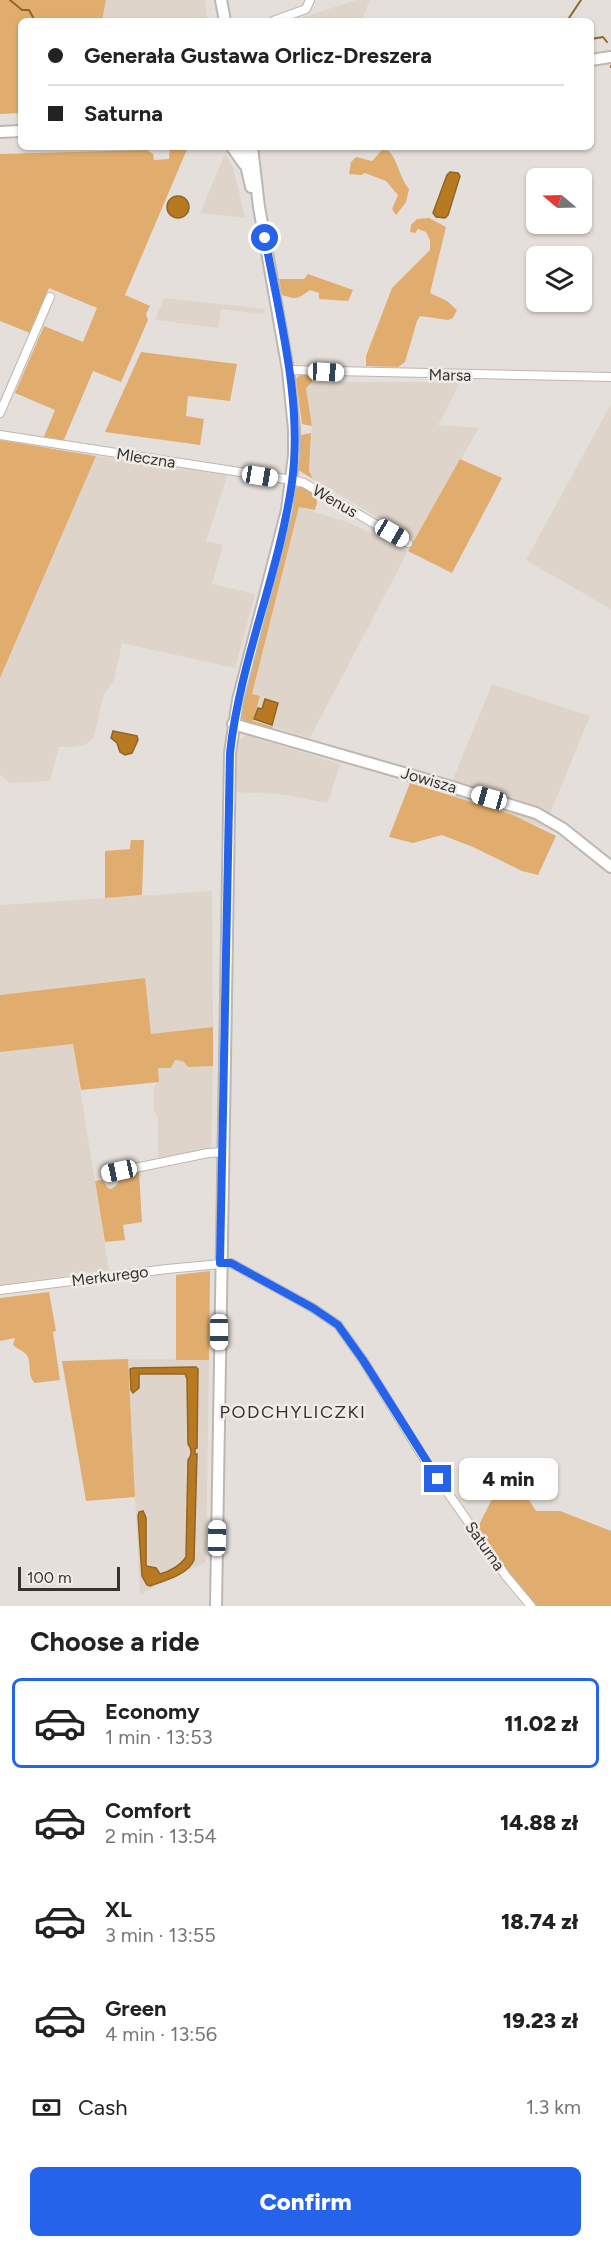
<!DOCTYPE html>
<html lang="en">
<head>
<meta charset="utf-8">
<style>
	body { margin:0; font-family:Figtree,sans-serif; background:#f2f2f2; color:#222; height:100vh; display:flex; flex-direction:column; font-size:22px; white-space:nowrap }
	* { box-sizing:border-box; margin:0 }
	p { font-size:20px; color:#767676 }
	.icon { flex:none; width:33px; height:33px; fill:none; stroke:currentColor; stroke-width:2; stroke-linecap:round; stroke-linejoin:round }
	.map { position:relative; height:1606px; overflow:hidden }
	.panel { display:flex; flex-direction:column; background:#fff; flex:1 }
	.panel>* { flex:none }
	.banner { position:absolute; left:18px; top:18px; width:576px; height:132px; border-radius:9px; box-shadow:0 2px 4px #0004; display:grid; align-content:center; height:132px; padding:0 30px; background:#fff }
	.needle { width:39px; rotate:289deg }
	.tools { position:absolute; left:526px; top:168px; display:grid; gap:12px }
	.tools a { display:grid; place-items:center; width:66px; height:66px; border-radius:9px; background:#fff; box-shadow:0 2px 4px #0004; font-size:30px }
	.scale { position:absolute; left:18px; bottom:15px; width:102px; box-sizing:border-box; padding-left:6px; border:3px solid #353331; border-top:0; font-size:16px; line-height:21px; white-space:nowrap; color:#353331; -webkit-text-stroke:4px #f1ece7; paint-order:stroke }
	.end { position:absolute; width:27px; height:27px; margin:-14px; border:8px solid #2563eb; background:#fff; box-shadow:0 0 0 3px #fff }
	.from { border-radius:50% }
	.bubble { position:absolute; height:42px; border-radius:9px; background:#fff; box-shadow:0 2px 4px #0004; font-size:20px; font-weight:800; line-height:42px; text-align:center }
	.car { position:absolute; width:18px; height:36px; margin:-18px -9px; border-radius:8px; box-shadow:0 0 4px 2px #0007; background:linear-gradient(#fff 24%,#345 0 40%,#fff 0 76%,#345 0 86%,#fff 0) }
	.banner b { display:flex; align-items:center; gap:21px; height:57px; font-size:22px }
	.banner b+b { border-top:2px solid #e0e0e0 }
	.banner i { width:15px; height:15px; background:#222 }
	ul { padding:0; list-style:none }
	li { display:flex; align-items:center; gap:18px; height:90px; margin:0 12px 9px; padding:0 18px; border:3px solid transparent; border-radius:9px }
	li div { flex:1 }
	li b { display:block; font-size:22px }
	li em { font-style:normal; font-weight:800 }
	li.current { border-color:#2563eb }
	li>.icon { width:54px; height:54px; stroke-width:1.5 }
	h2 { padding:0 30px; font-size:27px; line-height:72px }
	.pay { display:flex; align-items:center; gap:15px; height:66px; padding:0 30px; font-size:22px }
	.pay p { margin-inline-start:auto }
	.action { display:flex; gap:12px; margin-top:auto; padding:12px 30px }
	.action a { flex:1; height:69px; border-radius:9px; background:#2563eb; color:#fff; font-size:24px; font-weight:800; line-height:69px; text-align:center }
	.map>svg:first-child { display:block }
	.built { fill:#dfd4c9 }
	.green { fill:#e1ad6e }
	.water { fill:#b87a21; stroke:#916526; stroke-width:1.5 }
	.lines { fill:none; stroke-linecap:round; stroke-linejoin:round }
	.stream { stroke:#916526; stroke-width:2 }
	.street-casing { stroke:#bcb7b2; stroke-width:10 }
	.secondary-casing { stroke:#bcb7b2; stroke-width:14 }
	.street { stroke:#fff; stroke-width:8 }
	.secondary { stroke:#fff; stroke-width:10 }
	.route { stroke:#2563eb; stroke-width:8 }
	.labels { text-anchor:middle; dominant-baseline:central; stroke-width:5; stroke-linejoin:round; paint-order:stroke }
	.street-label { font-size:16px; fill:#353331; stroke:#f1ece7 }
	.neighbourhood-label { font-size:18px; letter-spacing:1.5px; fill:#353331; stroke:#f1ece7 }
</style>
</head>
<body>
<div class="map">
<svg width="611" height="1606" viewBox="0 0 611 1606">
	<rect width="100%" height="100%" fill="#e4dfda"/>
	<g class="built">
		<polygon points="106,0 205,0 207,21 102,21"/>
		<polygon points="357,0 370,0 361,21 291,21"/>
		<polygon points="225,154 233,167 245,218 200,213"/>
		<polygon points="164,298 265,309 265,314 221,309 218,328 155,320"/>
		<polygon points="312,382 460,382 438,425 479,428 414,539 313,479 309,471 312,426 306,388"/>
		<polygon points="611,404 611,609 526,560"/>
		<polygon points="96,456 228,473 206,541 223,545 212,584 255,594 235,668 122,643 114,680 103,696 94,737 86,744 74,747 59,747 50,781 10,783 0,775 0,678"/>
		<polygon points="299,507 350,523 408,551 310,738 253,721 260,697 252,694"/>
		<polygon points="492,684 590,716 544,828 510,814 447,794"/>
		<polygon points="246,735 340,764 328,803 280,794 234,792 238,741"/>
		<polygon points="212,891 213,1027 151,1035 145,978 0,995 0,905"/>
		<polygon points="73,1044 109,1270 0,1285 0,1052"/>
		<polygon points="175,1060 183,1061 189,1067 213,1066 211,1148 156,1160 158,1157 158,1117 154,1111 154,1087 159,1082 158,1067 171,1068"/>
		<polygon points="128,1359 209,1360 206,1562 140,1594"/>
	</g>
	<g class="green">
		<polygon points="0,0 106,0 102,21 21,21 21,113 0,114"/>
		<polygon points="170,147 188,147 125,295 150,306 146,314 148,320 121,382 93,371 63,442 43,439 55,410 15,393 44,326 83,342 97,308 49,288 30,333 0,321 0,154 147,150 153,154 154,160 169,159"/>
		<path d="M382,150L389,151C399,163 399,177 409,189L406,202L396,215L392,209L398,195L386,181L365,173L361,175L349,174L351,162L356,157L372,161Z"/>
		<polygon points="429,218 446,227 430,293 447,301 457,310 453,318 448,320 420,316 417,321 405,362 398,367 366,366 366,356 392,288 430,250 430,240 426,232 418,229 415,233 410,232 411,225 417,219"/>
		<path d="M308,274L353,290L348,301L319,299V293L310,290C297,299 298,300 282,295L279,279H304Z"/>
		<polygon points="141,352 237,364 230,401 188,396 186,416 204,419 200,445 105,432"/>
		<polygon points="300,375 314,375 312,382 306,388 312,426 302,424 296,379"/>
		<polygon points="311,433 309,471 313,479 298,470 301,435"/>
		<polygon points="0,440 96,456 0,678"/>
		<polygon points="460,459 502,478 452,573 408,551"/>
		<polygon points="302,486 315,493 317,503 315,510 299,507 252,694 260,696 253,721 273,727 271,730 243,721 241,715 241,706 295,492 296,488"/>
		<polygon points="410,783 511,814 556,836 538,875 522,871 473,847 442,835 413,843 389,837"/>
		<polygon points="131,840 144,840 142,895 105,898 105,851 130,849"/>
		<polygon points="145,978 151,1034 213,1027 213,1066 188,1067 183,1061 175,1060 171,1068 158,1068 159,1082 81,1090 73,1044 0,1052 0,995"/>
		<polygon points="139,1172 142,1222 123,1225 125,1240 105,1242 95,1181 102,1180 108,1188 111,1189 117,1185 120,1176"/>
		<polygon points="210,1271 209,1360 176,1360 176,1275"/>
		<path d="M49,1292L56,1331L53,1332L60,1380L35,1383C26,1375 33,1363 26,1354C22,1350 17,1349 13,1345L15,1338L0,1341V1298Z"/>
		<polygon points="128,1359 135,1497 86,1501 62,1361"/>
		<polygon points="508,1467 536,1511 560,1511 611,1531 611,1606 537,1606 509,1573 478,1527"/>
	</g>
	<g class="water">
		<polygon points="450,172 458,173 460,176 448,215 445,218 436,217 433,213 447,175"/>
		<circle cx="178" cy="207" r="11"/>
		<polygon points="265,699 278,703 272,725 254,719 258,708 262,709"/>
		<polygon points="113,731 137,736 138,740 132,753 125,755 120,752 117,743 111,738"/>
		<path d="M196,1367L198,1369L197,1448L195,1449V1454H197L194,1560C188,1575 163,1581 150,1586L147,1585L142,1576L138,1516L139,1512L143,1511L146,1518V1566L156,1568L160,1574C169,1572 181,1565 186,1557L188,1460C192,1455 192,1449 188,1444L187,1379L185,1374H139V1388L133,1393L131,1390L130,1369L133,1368Z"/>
	</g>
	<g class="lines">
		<g class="stream">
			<polyline points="10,0 22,10 29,10 35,21"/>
			<polyline points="567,21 581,0"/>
			<polyline points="591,39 603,37 607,42"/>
			<polyline points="611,66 611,67"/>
		</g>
		<defs>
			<g id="street">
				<polyline points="273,21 306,9 310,0"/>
				<polyline points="288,370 611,377"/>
				<polyline points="0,413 50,297"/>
				<polyline points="0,435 292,480 304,483 408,543"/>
				<polyline points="106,1174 208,1153 223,1152"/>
				<polyline points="0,1290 167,1269 231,1263 313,1308 338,1325 363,1360 425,1460 506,1576 531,1606"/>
			</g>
			<g id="secondary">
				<polyline points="221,0 225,21"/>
				<polyline points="591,60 611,57"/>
				<polyline points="0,132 21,131"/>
				<polyline points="232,147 244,164"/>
				<polyline points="242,147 251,187"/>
				<polyline points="233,724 452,787 536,813 562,828 611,867"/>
				<polyline points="216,1606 230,753 238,700 287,510 294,455 294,429 288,370 259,207 252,147"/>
			</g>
		</defs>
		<use href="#street" class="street-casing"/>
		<use href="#secondary" class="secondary-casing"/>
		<use href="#street" class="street"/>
		<use href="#secondary" class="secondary"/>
	</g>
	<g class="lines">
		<path class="route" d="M265,238C279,315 303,403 292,482C279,574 240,661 230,753L220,1263H231L313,1308L338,1325L363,1360L438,1479"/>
	</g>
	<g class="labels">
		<g class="street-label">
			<text transform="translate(450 375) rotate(1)">Marsa</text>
			<text transform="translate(146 458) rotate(9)">Mleczna</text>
			<text transform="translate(335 501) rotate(30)">Wenus</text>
			<text transform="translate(429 780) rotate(16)">Jowisza</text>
			<text transform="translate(110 1276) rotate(-7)">Merkurego</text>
			<text transform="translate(485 1546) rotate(55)">Saturna</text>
		</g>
		<g class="neighbourhood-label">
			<text x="293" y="1412">PODCHYLICZKI</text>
		</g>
	</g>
</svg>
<div class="tools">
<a><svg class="needle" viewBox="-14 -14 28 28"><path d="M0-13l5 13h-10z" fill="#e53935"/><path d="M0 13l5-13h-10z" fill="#767676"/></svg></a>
<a><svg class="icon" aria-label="layers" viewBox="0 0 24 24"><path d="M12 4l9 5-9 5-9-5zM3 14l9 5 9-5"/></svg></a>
</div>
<div class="scale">100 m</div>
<i class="end from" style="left:265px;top:238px"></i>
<i class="end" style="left:438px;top:1479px"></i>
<div class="bubble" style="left:459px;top:1458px;width:99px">4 min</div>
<i class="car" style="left:326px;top:372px;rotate:93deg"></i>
<i class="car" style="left:260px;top:476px;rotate:99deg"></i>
<i class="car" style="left:392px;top:533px;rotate:120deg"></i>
<i class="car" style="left:489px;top:798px;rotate:286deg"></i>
<i class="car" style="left:119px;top:1171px;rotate:258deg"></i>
<i class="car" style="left:219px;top:1332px;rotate:180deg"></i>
<i class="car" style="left:217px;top:1538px;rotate:1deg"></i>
<div class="banner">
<b><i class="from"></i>Generała Gustawa Orlicz-Dreszera</b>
<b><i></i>Saturna</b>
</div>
</div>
<section class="panel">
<h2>Choose a ride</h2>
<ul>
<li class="current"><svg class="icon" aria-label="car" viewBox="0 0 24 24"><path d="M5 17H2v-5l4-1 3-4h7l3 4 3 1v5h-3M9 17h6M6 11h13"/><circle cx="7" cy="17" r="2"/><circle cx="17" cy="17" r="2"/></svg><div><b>Economy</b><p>1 min · 13:53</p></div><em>11.02 zł</em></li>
<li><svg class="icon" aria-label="car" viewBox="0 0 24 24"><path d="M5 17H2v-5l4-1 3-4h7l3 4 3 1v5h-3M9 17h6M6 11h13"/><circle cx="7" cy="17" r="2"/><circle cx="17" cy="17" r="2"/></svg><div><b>Comfort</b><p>2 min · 13:54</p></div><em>14.88 zł</em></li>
<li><svg class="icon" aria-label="car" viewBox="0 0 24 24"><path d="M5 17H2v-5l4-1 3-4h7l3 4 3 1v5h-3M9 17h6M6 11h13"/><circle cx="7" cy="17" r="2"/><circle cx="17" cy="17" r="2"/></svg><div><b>XL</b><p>3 min · 13:55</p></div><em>18.74 zł</em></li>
<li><svg class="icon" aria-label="car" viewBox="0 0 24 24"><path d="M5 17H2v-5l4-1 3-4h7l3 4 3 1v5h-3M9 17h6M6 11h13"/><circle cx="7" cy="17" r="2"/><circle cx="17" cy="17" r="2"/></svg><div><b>Green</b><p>4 min · 13:56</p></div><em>19.23 zł</em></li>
</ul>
<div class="pay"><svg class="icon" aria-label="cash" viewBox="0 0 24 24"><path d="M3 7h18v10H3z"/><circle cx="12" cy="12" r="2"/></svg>Cash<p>1.3 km</p></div>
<div class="action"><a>Confirm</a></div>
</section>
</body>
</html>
